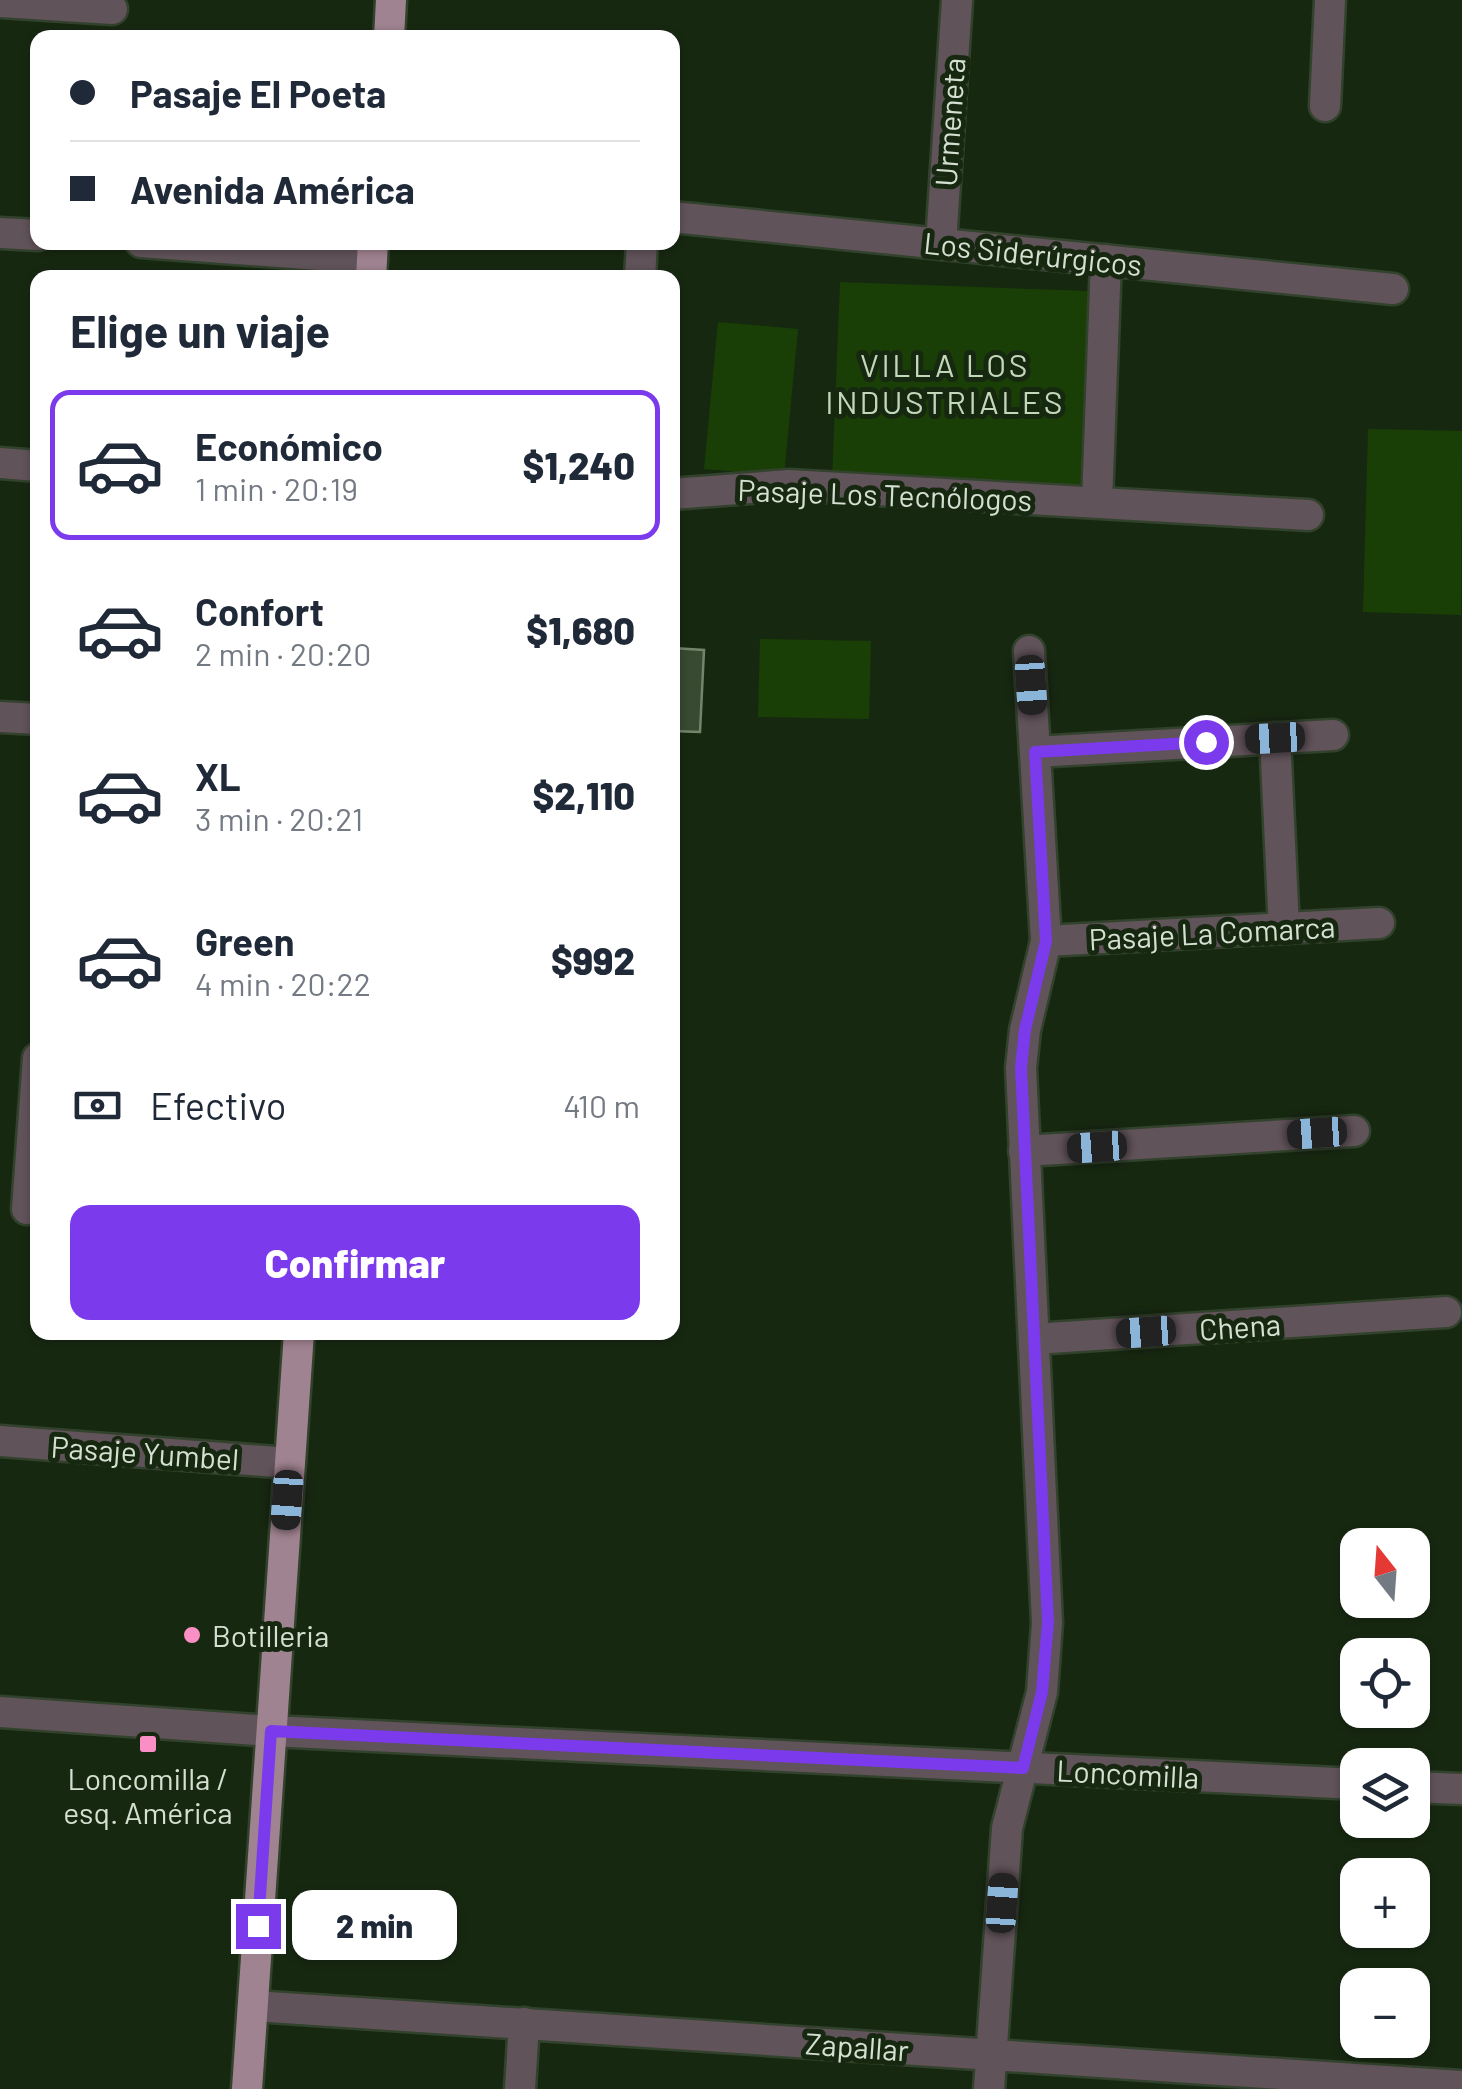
<!DOCTYPE html>
<html lang="es">
<head>
<meta charset="utf-8">
<style>
	body { margin:0; font-family:Barlow,sans-serif; background:#f2f2f3; color:#1f2937; height:100vh; display:flex; flex-direction:column; font-size:38px; white-space:nowrap }
	* { box-sizing:border-box; margin:0 }
	p { font-size:32px; color:#747a83 }
	.icon { flex:none; width:55px; height:55px; fill:none; stroke:currentColor; stroke-width:2; stroke-linecap:round; stroke-linejoin:round }
	.map { position:relative; flex:1; overflow:hidden }
	.side { position:absolute; left:30px; top:270px; width:650px; height:1070px; display:flex; flex-direction:column; background:#fff; border-radius:20px; box-shadow:0 2px 8px #0004 }
	.side>* { flex:none }
	.hud { position:absolute; left:30px; top:30px; width:650px; height:220px; border-radius:20px; box-shadow:0 2px 8px #0004; display:grid; align-content:center; height:220px; padding:0 40px; background:#fff }
	.needle { width:65px; rotate:343deg }
	.buttons { position:absolute; left:1340px; top:1528px; display:grid; gap:20px }
	.buttons a { display:grid; place-items:center; width:90px; height:90px; border-radius:20px; background:#fff; box-shadow:0 2px 8px #0004; font-size:50px }
	.end { position:absolute; width:45px; height:45px; margin:-22px; border:12px solid #7c3aed; background:#fff; box-shadow:0 0 0 5px #fff }
	.from { border-radius:50% }
	.bubble { position:absolute; height:70px; border-radius:20px; background:#fff; box-shadow:0 2px 8px #0004; font-size:32px; font-weight:800; line-height:70px; text-align:center }
	.car { position:absolute; width:30px; height:60px; margin:-30px -15px; border-radius:12px; box-shadow:0 0 8px 2px #0007; background:linear-gradient(#222 24%,#8ab4d8 0 40%,#222 0 76%,#8ab4d8 0 86%,#222 0) }
	.hud b { display:flex; align-items:center; gap:35px; height:95px; font-size:38px }
	.hud b+b { border-top:2px solid #e0e1e3 }
	.hud i { width:25px; height:25px; background:#1f2937 }
	ul { padding:0; list-style:none }
	li { display:flex; align-items:center; gap:30px; height:150px; margin:0 20px 15px; padding:0 20px; border:5px solid transparent; border-radius:20px }
	li div { flex:1 }
	li b { display:block; font-size:38px }
	li em { font-style:normal; font-weight:800 }
	li.selected { border-color:#7c3aed }
	li>.icon { width:90px; height:90px; stroke-width:1.5 }
	h2 { padding:0 40px; font-size:45px; line-height:120px }
	.pay { display:flex; align-items:center; gap:25px; height:110px; padding:0 40px; font-size:38px }
	.pay p { margin-inline-start:auto }
	.action { display:flex; gap:20px; margin-top:auto; padding:20px 40px }
	.action a { flex:1; height:115px; border-radius:20px; background:#7c3aed; color:#fff; font-size:40px; font-weight:800; line-height:115px; text-align:center }
	.map>svg:first-child { display:block }
	.green { fill:#193f06 }
	.building { fill:#384a32; stroke:#72866b; stroke-width:2.5 }
	.lines { fill:none; stroke-linecap:round; stroke-linejoin:round }
	.minor-casing { stroke:#32422c; stroke-width:35 }
	.major-casing { stroke:#32422c; stroke-width:35 }
	.minor { stroke:#61535a; stroke-width:30 }
	.major { stroke:#a08390; stroke-width:30 }
	.route { stroke:#7c3aed; stroke-width:12 }
	.poi-dot { fill:#fa8fc6; stroke:#172811; stroke-width:4 }
	.labels { text-anchor:middle; dominant-baseline:central; stroke-width:10; stroke-linejoin:round; paint-order:stroke }
	.street-label { font-size:30px; fill:#d5e0d2; stroke:#172811 }
	.poi-label { font-size:30px; fill:#d5e0d2; stroke:#172811; text-anchor:start }
	.neighbourhood-label { font-size:32px; letter-spacing:2.5px; fill:#c3d8bb; stroke:#172811 }
</style>
</head>
<body>
<div class="map">
<svg width="1462" height="2089" viewBox="0 0 1462 2089">
	<rect width="100%" height="100%" fill="#172811"/>
	<g class="green">
		<polygon points="840,282 1088,291 1080,491 832,482"/>
		<polygon points="718,322 798,329 784,476 704,469"/>
		<polygon points="1368,429 1462,431 1461,615 1363,612"/>
		<polygon points="760,639 871,641 869,719 758,717"/>
	</g>
	<polygon class="building" points="672,648 704,650 700,732 672,731"/>
	<g class="lines">
		<defs>
			<g id="minor">
				<polyline points="0,2 112,9"/>
				<polyline points="1325,106 1330,0"/>
				<polyline points="672,217 1393,289"/>
				<polyline points="0,233 38,235"/>
				<polyline points="141,242 372,259"/>
				<polyline points="941,244 957,0"/>
				<polyline points="640,278 642,242"/>
				<polyline points="0,463 38,466"/>
				<polyline points="672,494 789,485 1308,515"/>
				<polyline points="1097,502 1106,260"/>
				<polyline points="0,717 38,719"/>
				<polyline points="1275,738 1284,928"/>
				<polyline points="1035,752 1333,735"/>
				<polyline points="1046,941 1379,923"/>
				<polyline points="1024,1151 1354,1131"/>
				<polyline points="27,1209 38,1058"/>
				<polyline points="1034,1339 1446,1312"/>
				<polyline points="0,1441 290,1463"/>
				<polyline points="0,1712 271,1731 1358,1784"/>
				<polyline points="1412,1787 1462,1789"/>
				<polyline points="253,2006 1462,2086"/>
				<polyline points="520,2089 524,2023"/>
				<polyline points="989,2089 1007,1828 1042,1692 1047,1623 1021,1068 1025,1030 1046,941 1029,651"/>
			</g>
			<g id="major">
				<polyline points="389,38 391,0"/>
				<polyline points="371,278 373,242"/>
				<polyline points="247,2089 299,1332"/>
			</g>
		</defs>
		<use href="#minor" class="minor-casing"/>
		<use href="#major" class="major-casing"/>
		<use href="#minor" class="minor"/>
		<use href="#major" class="major"/>
	</g>
	<g class="lines">
		<polyline class="route" points="258,1926 271,1731 1023,1768 1042,1692 1048,1622 1021,1068 1025,1030 1046,941 1035,752 1206,742"/>
	</g>
	<g class="poi-dot">
		<circle cx="192" cy="1635" r="10"/>
		<rect x="138" y="1734" width="20" height="20" rx="5"/>
	</g>
	<g class="labels">
		<g class="street-label">
			<text transform="translate(949 122) rotate(-86)">Urmeneta</text>
			<text transform="translate(1033 253) rotate(6)">Los Siderúrgicos</text>
			<text transform="translate(885 494) rotate(2)">Pasaje Los Tecnólogos</text>
			<text transform="translate(1212 932) rotate(-3)">Pasaje La Comarca</text>
			<text transform="translate(1240 1326) rotate(-4)">Chena</text>
			<text transform="translate(145 1452) rotate(4)">Pasaje Yumbel</text>
			<text transform="translate(1128 1773) rotate(3)">Loncomilla</text>
			<text transform="translate(857 2046) rotate(4)">Zapallar</text>
		</g>
		<g class="poi-label">
			<text x="212" y="1635">Botilleria</text>
			<text x="148" y="1778" text-anchor="middle">Loncomilla /<tspan x="148" dy="34">esq. América</tspan></text>
		</g>
		<g class="neighbourhood-label">
			<text x="945" y="364">VILLA LOS<tspan x="945" dy="37">INDUSTRIALES</tspan></text>
		</g>
	</g>
</svg>
<div class="buttons">
<a><svg class="needle" viewBox="-14 -14 28 28"><path d="M0-13l5 13h-10z" fill="#e53935"/><path d="M0 13l5-13h-10z" fill="#747a83"/></svg></a>
<a><svg class="icon" aria-label="locate" viewBox="0 0 24 24"><circle cx="12" cy="12" r="6"/><path d="M12 2v4M12 18v4M2 12h4M18 12h4"/></svg></a>
<a><svg class="icon" aria-label="layers" viewBox="0 0 24 24"><path d="M12 4l9 5-9 5-9-5zM3 14l9 5 9-5"/></svg></a>
<a>+</a>
<a>−</a>
</div>
<i class="end from" style="left:1206px;top:742px"></i>
<i class="end" style="left:258px;top:1926px"></i>
<div class="bubble" style="left:292px;top:1890px;width:165px">2 min</div>
<i class="car" style="left:1031px;top:685px;rotate:176deg"></i>
<i class="car" style="left:1275px;top:738px;rotate:267deg"></i>
<i class="car" style="left:1317px;top:1133px;rotate:266deg"></i>
<i class="car" style="left:1097px;top:1147px;rotate:266deg"></i>
<i class="car" style="left:1146px;top:1332px;rotate:266deg"></i>
<i class="car" style="left:287px;top:1500px;rotate:184deg"></i>
<i class="car" style="left:1002px;top:1903px;rotate:4deg"></i>
<div class="hud">
<b><i class="from"></i>Pasaje El Poeta</b>
<b><i></i>Avenida América</b>
</div>
<section class="side">
<h2>Elige un viaje</h2>
<ul>
<li class="selected"><svg class="icon" aria-label="car" viewBox="0 0 24 24"><path d="M5 17H2v-5l4-1 3-4h7l3 4 3 1v5h-3M9 17h6M6 11h13"/><circle cx="7" cy="17" r="2"/><circle cx="17" cy="17" r="2"/></svg><div><b>Económico</b><p>1 min · 20:19</p></div><em>$1,240</em></li>
<li><svg class="icon" aria-label="car" viewBox="0 0 24 24"><path d="M5 17H2v-5l4-1 3-4h7l3 4 3 1v5h-3M9 17h6M6 11h13"/><circle cx="7" cy="17" r="2"/><circle cx="17" cy="17" r="2"/></svg><div><b>Confort</b><p>2 min · 20:20</p></div><em>$1,680</em></li>
<li><svg class="icon" aria-label="car" viewBox="0 0 24 24"><path d="M5 17H2v-5l4-1 3-4h7l3 4 3 1v5h-3M9 17h6M6 11h13"/><circle cx="7" cy="17" r="2"/><circle cx="17" cy="17" r="2"/></svg><div><b>XL</b><p>3 min · 20:21</p></div><em>$2,110</em></li>
<li><svg class="icon" aria-label="car" viewBox="0 0 24 24"><path d="M5 17H2v-5l4-1 3-4h7l3 4 3 1v5h-3M9 17h6M6 11h13"/><circle cx="7" cy="17" r="2"/><circle cx="17" cy="17" r="2"/></svg><div><b>Green</b><p>4 min · 20:22</p></div><em>$992</em></li>
</ul>
<div class="pay"><svg class="icon" aria-label="cash" viewBox="0 0 24 24"><path d="M3 7h18v10H3z"/><circle cx="12" cy="12" r="2"/></svg>Efectivo<p>410 m</p></div>
<div class="action"><a>Confirmar</a></div>
</section>
</div>
</body>
</html>
